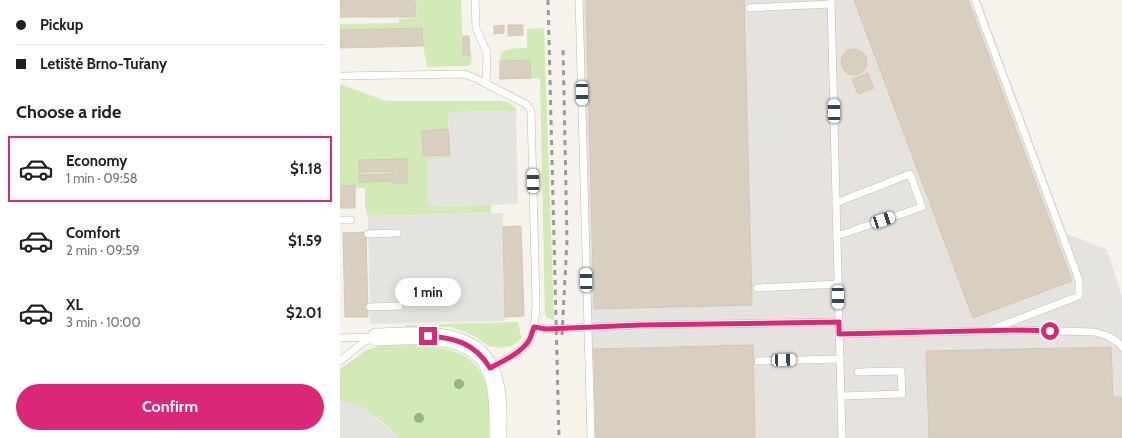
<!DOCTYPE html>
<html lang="en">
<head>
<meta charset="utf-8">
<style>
	body { margin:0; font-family:Cabin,sans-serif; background:#f2f2f2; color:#202124; height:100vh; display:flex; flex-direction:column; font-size:15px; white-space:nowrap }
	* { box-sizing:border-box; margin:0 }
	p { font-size:13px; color:#757577 }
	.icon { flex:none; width:22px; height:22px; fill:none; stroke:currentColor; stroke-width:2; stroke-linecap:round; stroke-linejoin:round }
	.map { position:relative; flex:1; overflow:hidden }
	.panel { display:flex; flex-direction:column; background:#fff; width:340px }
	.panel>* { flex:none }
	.guide { display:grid; align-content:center; height:88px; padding:0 16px; background:#fff }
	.end { position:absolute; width:18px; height:18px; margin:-9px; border:5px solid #db2777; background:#fff; box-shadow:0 0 0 2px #fff }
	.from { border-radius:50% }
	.bubble { position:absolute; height:28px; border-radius:14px; background:#fff; box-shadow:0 2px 10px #0003; font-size:13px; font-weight:700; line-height:28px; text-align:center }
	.car { position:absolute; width:12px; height:24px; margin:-12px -6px; border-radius:5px; box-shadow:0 0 3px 1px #0007; background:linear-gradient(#fff 24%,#345 0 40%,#fff 0 76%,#345 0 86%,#fff 0) }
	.guide b { display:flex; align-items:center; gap:14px; height:38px; font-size:15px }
	.guide b+b { border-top:1px solid #e0e0e0 }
	.guide i { width:10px; height:10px; background:#202124 }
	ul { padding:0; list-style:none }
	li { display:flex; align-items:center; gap:12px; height:66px; margin:0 8px 6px; padding:0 8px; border:2px solid transparent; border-radius:0px }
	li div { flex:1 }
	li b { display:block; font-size:15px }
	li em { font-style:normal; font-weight:700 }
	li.active { border-color:#db2777 }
	li>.icon { width:36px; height:36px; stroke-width:1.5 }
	h2 { padding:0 16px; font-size:18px; line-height:48px }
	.action { display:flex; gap:8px; margin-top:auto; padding:8px 16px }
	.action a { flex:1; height:46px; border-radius:24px; background:#db2777; color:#fff; font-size:16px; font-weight:700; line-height:46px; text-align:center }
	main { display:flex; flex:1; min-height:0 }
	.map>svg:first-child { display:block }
	.industrial { fill:#e6e2dd }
	.green { fill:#d2eab5 }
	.parking { fill:#e5e3e0 }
	.building { fill:#d8cfc1; stroke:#d3c7b4 }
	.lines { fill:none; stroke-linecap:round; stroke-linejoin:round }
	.service-casing { stroke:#c2bbae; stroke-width:8 }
	.tertiary-casing { stroke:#c2bbae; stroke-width:18 }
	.service { stroke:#fff; stroke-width:7 }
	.tertiary { stroke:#fff; stroke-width:17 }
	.rail { stroke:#9a9a9a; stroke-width:3; stroke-dasharray:5 5; stroke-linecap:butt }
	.tree { fill:#97b381 }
	.route { stroke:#db2777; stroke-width:5 }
</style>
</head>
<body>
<main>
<section class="panel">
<div class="guide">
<b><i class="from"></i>Pickup</b>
<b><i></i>Letiště Brno-Tuřany</b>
</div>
<h2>Choose a ride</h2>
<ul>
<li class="active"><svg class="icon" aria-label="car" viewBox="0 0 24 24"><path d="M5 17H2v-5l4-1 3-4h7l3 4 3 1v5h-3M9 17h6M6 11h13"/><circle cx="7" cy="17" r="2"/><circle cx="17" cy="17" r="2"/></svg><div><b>Economy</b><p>1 min · 09:58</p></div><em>$1.18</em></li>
<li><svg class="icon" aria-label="car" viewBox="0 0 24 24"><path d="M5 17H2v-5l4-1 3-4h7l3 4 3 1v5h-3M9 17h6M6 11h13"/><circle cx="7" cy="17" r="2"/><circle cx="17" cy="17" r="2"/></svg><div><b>Comfort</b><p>2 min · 09:59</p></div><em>$1.59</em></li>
<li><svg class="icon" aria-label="car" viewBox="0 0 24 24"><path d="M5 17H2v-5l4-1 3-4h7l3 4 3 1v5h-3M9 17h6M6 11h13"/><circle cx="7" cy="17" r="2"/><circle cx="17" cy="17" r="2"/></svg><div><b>XL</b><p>3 min · 10:00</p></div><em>$2.01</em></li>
</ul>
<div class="action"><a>Confirm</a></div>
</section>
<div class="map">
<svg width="782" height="438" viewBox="0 0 782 438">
	<rect width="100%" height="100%" fill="#f6f3ec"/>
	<polygon class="industrial" points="236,0 640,0 727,234 766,249 772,265 782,297 782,438 247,438"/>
	<g class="green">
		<polygon points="76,0 121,0 123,54 132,55 131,63 129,66 87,67 83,46 82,28 0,30 0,24 59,23 59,19 77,18"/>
		<path d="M204,28L214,320L207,318L205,314L200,78L160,79C160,49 157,49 187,48V29Z"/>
		<polygon points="0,85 3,85 46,101 162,101 167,102 176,108 176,111 108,112 109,159 87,159 88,206 151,205 151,213 28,216 25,207 25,188 15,188 15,185 0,186"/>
		<polygon points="178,322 181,336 183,337 172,346 161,348 148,346 136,337 123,331 110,327 66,327 65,325"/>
		<path d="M39,346C79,345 136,339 147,389C150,405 149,422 150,438H60C43,423 25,403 0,402V369L27,350Z"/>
	</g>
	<g class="parking">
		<polygon points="409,0 479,0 480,24 410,26"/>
		<polygon points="450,103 451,140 410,141 409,104"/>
		<polygon points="176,111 178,204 88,206 87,159 109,158 108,112"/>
		<polygon points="569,160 589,213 533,234 514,181"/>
		<polygon points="163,213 165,321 30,324 28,216"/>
		<polygon points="748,244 752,256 761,253 782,319 782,327 767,332 763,320 752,324 748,313 757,310 737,248"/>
		<polygon points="469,270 470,303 417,305 416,272"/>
		<polygon points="732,282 736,293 651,325 647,315"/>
		<polygon points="410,306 411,317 253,321 252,310"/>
		<polygon points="411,330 411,341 253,345 252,334"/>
		<polygon points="418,345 456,345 456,377 419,378"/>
		<polygon points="550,354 552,387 518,388 517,355"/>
		<polygon points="0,402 7,402 21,406 60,438 0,438"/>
	</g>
	<g class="building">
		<polygon points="0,0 75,0 76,17 0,17"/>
		<polygon points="246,0 404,0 412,305 254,309"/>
		<polygon points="514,0 628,0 732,281 633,318"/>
		<polygon points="164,25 164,33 154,34 154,26"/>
		<polygon points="168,25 183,25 183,35 168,36"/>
		<polygon points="82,28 83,46 0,48 0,30"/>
		<polygon points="123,36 129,36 130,55 123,55"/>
		<circle cx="514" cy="62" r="13"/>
		<polygon points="190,60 191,78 160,79 160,61"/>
		<polygon points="528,73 534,88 518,94 512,79"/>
		<polygon points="108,129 110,155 83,156 82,131"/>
		<polygon points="67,159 67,183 53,183 53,181 19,182 19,175 53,174 53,171 19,172 19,160"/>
		<polygon points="15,185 15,208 0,208 0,186"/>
		<polygon points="181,226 184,316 165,317 163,227"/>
		<polygon points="26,232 28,317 5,317 3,233"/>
		<polygon points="413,345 415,438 256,438 254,349"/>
		<polygon points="771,347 773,397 782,397 782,438 589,438 586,351"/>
	</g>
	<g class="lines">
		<defs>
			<g id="service">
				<polyline points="135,0 136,28 147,53 146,84"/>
				<polyline points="239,0 251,438"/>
				<polyline points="491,0 502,438"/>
				<polyline points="409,8 491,4"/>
				<path d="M0,76L124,74L135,78L184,103L188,106L191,111L196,303C195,315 196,330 189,341C183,352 161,362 150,368"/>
				<polyline points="496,203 570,174 582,207 497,236"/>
				<polyline points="0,220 11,220"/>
				<polyline points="28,234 57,233"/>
				<polyline points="417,288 498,284"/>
				<polyline points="30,307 59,306"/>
				<polyline points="194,327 206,329 300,325 499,322"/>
				<polyline points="651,331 682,330 754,332 768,336 779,343 782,347"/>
				<polyline points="499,334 647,331 739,296 739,280 635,0"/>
				<polyline points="0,338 31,337"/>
				<polyline points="0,361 24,342 36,337"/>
				<polyline points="418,361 500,359"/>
				<polyline points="501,396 562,394 561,371 518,372"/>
			</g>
			<path id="tertiary" d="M36,337C77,336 141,327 154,380C159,398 158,419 158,438"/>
		</defs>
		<use href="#service" class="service-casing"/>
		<use href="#tertiary" class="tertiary-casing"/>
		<use href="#service" class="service"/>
		<use href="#tertiary" class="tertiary"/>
		<g class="rail">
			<polyline points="208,0 219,438"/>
			<polyline points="222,335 227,240 223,47"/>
		</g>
	</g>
	<g class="tree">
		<circle cx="119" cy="384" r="5"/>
		<circle cx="79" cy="418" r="5"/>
	</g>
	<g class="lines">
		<path class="route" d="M88,336C115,338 135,343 150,368C163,361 179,354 188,342C191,338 192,332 194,327L206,329L300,325L499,322V334L682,330L710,331"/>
	</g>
</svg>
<i class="end from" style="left:710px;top:331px"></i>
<i class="end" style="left:88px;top:336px"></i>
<div class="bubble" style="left:55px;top:278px;width:66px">1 min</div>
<i class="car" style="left:242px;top:93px;rotate:179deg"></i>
<i class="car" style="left:494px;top:111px;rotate:359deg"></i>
<i class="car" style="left:193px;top:181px;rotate:359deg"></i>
<i class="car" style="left:543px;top:220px;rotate:71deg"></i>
<i class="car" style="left:246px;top:280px;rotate:359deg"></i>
<i class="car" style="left:498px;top:297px;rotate:179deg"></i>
<i class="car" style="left:444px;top:360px;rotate:88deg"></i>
</div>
</main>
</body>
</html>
